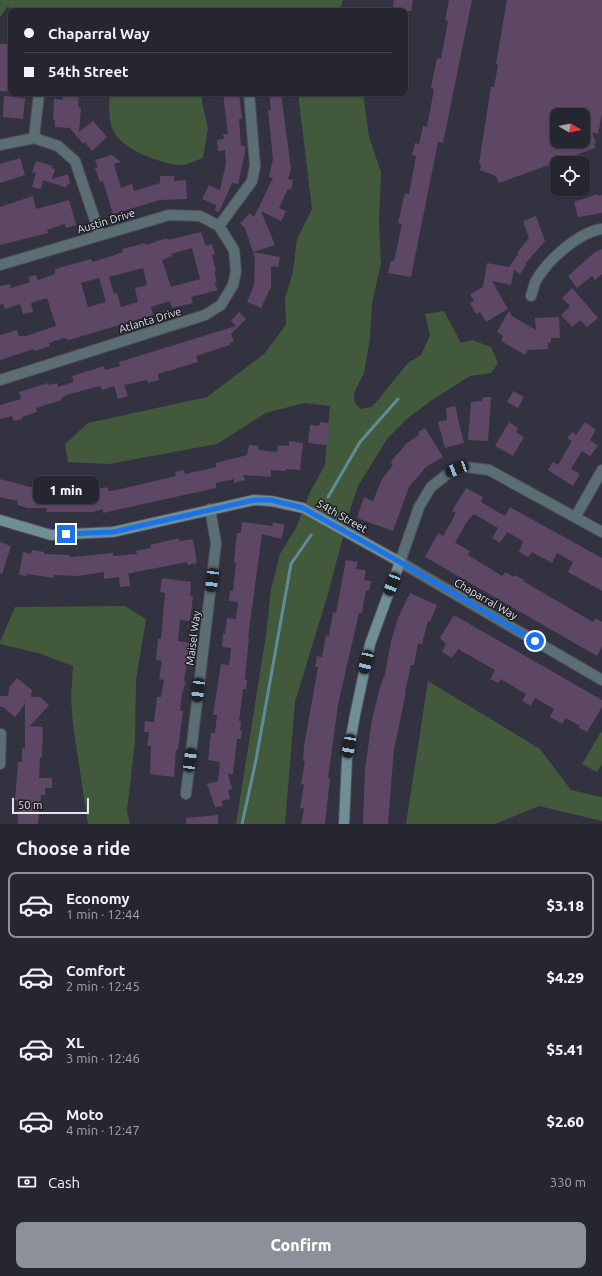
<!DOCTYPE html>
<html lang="en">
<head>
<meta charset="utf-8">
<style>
	body { margin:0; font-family:Ubuntu,sans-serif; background:#32323d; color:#f1f3f6; height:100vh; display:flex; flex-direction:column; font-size:15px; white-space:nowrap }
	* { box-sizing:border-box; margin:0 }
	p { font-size:13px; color:#a4a5ab }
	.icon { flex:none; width:22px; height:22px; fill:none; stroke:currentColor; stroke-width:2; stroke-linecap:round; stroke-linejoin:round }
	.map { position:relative; height:824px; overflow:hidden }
	.sheet { display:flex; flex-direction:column; background:#262631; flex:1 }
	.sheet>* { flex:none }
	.banner { position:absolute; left:8px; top:8px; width:400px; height:88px; border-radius:8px; box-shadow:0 1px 3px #0004,0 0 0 1px #42434d; display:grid; align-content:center; height:88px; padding:0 16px; background:#262631 }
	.needle { width:26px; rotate:100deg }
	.tools { position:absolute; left:550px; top:108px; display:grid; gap:8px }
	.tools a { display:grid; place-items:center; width:40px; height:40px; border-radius:8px; background:#262631; box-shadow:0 1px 3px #0004,0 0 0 1px #42434d; font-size:20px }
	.scale { position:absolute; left:12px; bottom:10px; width:77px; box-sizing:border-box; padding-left:4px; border:2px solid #e4e4ed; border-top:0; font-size:11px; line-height:14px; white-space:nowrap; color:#e4e4ed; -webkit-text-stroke:3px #1b1b22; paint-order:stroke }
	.end { position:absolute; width:18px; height:18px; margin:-9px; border:5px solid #1a73e8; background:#fff; box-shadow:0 0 0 2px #fff }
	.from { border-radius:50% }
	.bubble { position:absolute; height:28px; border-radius:8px; background:#262631; box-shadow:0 1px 3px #0004,0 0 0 1px #42434d; font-size:13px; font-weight:800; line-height:28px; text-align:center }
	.car { position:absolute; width:12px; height:24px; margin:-12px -6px; border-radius:5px; box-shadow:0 0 3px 1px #0007; background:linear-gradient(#222 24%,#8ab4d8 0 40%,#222 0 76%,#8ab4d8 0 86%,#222 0) }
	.banner b { display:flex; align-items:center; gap:14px; height:38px; font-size:15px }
	.banner b+b { border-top:1px solid #42434d }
	.banner i { width:10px; height:10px; background:#f1f3f6 }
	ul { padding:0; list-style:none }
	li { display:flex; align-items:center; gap:12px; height:66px; margin:0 8px 6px; padding:0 8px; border:2px solid transparent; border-radius:8px }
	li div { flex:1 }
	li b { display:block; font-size:15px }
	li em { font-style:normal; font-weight:800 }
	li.current { border-color:#8c9099 }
	li>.icon { width:36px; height:36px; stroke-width:1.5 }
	h2 { padding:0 16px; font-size:18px; line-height:48px }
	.pay { display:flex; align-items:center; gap:10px; height:44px; padding:0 16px; font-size:15px }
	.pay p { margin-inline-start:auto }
	.button { display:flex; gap:8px; margin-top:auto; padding:8px 16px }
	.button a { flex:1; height:46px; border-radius:8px; background:#8c9099; color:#fff; font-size:16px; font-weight:800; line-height:46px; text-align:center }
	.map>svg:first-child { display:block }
	.green { fill:#43593c }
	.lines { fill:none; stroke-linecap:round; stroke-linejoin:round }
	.stream { stroke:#5e8c9a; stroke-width:3 }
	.building { fill:#5d4764; fill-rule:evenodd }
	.street-casing { stroke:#4f4e5d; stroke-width:12 }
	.secondary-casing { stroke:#4f4e5d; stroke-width:12 }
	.street { stroke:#5b6e73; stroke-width:10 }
	.secondary { stroke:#708e96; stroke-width:10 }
	.route { stroke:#1a73e8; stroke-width:5 }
	.labels { text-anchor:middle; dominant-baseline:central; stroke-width:3; stroke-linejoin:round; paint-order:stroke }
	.street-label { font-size:11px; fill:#e4e4ed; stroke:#1b1b22 }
</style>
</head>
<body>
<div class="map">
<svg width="602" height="824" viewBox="0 0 602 824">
	<rect width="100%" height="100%" fill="#333241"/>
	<g class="green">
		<polygon points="0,0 343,0 340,11 26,11 7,7 0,17"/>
		<path d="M110,93H202V103L208,128L203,158C196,160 186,166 179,165C159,163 121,149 113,130C108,120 109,104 110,93Z"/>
		<polygon points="298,93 363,93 369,137 381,172 379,223 381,263 372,303 370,338 364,373 354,393 355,403 360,409 372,407 408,363 421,355 430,335 425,314 444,311 461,343 472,340 491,347 498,363 491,373 470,376 432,400 408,418 387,439 358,486 351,507 327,597 295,702 285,824 236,824 266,635 271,589 280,554 296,528 310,492 325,465 330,406 304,403 266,413 217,444 109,464 68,462 65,444 88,423 207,397 264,354 286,325 285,298 293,272 297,239 312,209"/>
		<polygon points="125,606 146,619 136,679 135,741 127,811 130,824 88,824 73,725 71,698 73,666 38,653 0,644 0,642 15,607"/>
		<polygon points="428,681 540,749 571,790 602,797 602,821 539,806 495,824 406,824"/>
		<polygon points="601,732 602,733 602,764 597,772 582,764"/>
	</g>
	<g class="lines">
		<g class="stream">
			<polyline points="328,497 360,442 398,399"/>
			<polyline points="242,824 256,760 291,564 311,535"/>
		</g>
	</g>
	<g class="building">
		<polygon points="394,0 413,0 411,11 392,11"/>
		<polygon points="449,0 472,0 443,143 438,142 411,277 388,273 391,261 394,261 402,224 398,223 405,193 409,194 416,156 412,155 415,143 419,144 423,126 427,127 434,89 431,88 437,58 441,59 448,21 445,20"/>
		<path d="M507,0H602V114L598,134L592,132L596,143H594L595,148L499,183L496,176L480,170L481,164L479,163L491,87H494L498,65L496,64ZM557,115H583V141H557Z"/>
		<polygon points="0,44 11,44 11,92 0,91"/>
		<polygon points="63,93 79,93 78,107 81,108 79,132 93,121 107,137 92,151 85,142 83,144 70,128 55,127 55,120 53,120 54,99 63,100"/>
		<polygon points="223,93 239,93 242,119 239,119 241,146 245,146 245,153 238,184 232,183 219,212 215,211 216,205 202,199 209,185 220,190 226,163 225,150 218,151 217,140 224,139 223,134 228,134"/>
		<polygon points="269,93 281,93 291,169 288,179 293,180 291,190 288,189 279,208 286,211 281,221 261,211 275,245 253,252 245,228 240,223 250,213 254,217 273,178 269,177 273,159 268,110 271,110"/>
		<polygon points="4,96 25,98 23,119 3,117"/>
		<polygon points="112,155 121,162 114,164 121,188 132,184 134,191 160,183 160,176 174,176 174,181 186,180 187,199 160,200 113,214 103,181 100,182 95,168 98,167 95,160"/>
		<polygon points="20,158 25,175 0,183 0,164"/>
		<polygon points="36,161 53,166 51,168 55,169 52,179 68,174 70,184 66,185 67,188 43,180 41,189 32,187 36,172 32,173"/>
		<polygon points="598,194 599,196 602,195 602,213 578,217 574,202"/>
		<polygon points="33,196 36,209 69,200 76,225 66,228 65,224 47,230 48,233 0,245 0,207"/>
		<polygon points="536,216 545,241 525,264 526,265 520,274 514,270 511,285 492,281 508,309 486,322 480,312 476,314 470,303 474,301 470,294 483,287 487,263 509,267 518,254 517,253 529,238 523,221"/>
		<path d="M201,232L206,246L212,244L215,254L212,255L216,271H214L217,283H214L218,290L191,297L193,303L172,308L170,301L151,307L153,315L69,340L64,338L49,343L50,346L34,351V349L0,360V335L17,330L19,336H26L56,326L47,298L31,303L33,312L23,314L20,304L5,309L3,304H0V286L10,284L11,288L30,282L28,277L36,275L38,280L55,274V269L91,259L92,262L112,256L123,252L122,249L130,247L145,243L146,245L167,238L168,240ZM192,248L200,279L171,287L162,260L172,256L171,254ZM143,268L147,285L135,288L138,302L121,307L117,293L114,294L109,277ZM99,278L106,302L88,307L81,283Z"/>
		<polygon points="602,249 602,274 595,280 592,276 577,288 568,276 595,252"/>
		<polygon points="253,252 280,257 278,267 271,266 271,287 261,308 247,302 254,285 255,259"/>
		<polygon points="572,288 598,318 587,327 580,320 572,327 561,315 570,306 562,298"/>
		<polygon points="509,311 512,316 536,330 535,318 559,317 560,338 551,338 551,342 548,343 548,349 528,350 525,355 501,341 503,336 497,332"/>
		<polygon points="239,312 246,319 231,334 234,342 229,343 230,345 196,356 198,362 158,374 159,380 148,383 147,380 124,385 128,396 118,399 114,386 102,390 100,386 70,394 61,398 62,400 36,408 37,412 22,417 22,419 14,421 12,416 0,419 0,405 21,399 19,392 48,383 49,385 57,383 58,387 74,382 72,376 104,366 105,370 120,366 119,362 236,326 231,321"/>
		<polygon points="513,391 524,397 518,408 507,402"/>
		<polygon points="483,397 491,397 488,441 468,440 471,402 482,401"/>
		<polygon points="455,406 464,443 445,448 438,422 447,420 446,408"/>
		<polygon points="320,422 330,423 327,445 308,443 310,425 319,426"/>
		<polygon points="509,422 518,428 516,432 524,437 513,456 495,446"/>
		<polygon points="585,422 596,430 590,440 598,446 590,456 582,451 571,469 580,474 573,486 548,470 553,462 558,465 572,441 567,438 572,432 576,435"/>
		<polygon points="425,428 443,457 426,467 409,487 393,531 357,518 364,497 373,501 382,479 393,465 391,463 393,459 407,443 419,435 418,432"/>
		<polygon points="289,441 303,443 300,470 286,469 286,471 271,470 271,477 243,475 245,480 234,483 234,479 216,483 216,488 103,513 103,509 93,512 46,512 47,508 28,508 17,505 18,501 0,497 0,479 34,488 33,491 60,494 59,496 89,494 89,491 108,487 108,491 112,491 176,476 175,472 184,470 185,474 217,467 215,463 247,455 249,445 258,446 258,450 277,452 278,445 289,446"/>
		<polygon points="466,488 483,497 481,502 505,516 510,507 602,558 602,591 568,572 573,562 557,553 552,563 532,552 528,557 519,552 523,541 507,532 500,543 492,538 498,528 474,514 468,520 455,543 470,551 468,555 502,576 505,572 514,577 515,575 524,580 523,581 593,622 596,618 602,622 602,647 597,656 425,557 438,533 443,536 456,513 452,511"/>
		<polygon points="242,522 272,526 273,522 285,525 281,539 262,534 248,637 249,637 245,680 247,680 246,689 243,689 239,721 241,721 240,731 242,731 241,739 237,739 233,774 228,774 232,789 228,790 230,799 222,801 223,806 215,807 207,784 218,781 220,762 208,760 211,733 215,733 217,715 213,715 219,676 221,664 229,665 231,648 222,647 223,633 225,634 227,618 236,619 238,602 229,601 230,591 233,591 236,563 234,563 237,533 241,533"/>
		<polygon points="179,538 179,541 193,539 197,563 188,565 187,562 126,574 129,575 130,586 120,587 119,577 104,579 104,572 77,576 54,575 54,578 27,574 27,576 19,575 23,552 31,554 32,550 44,552 44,554 70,555 70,557 113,553 113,556 137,554 136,551 151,548 150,545"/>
		<polygon points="0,542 11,546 2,574 0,573"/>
		<polygon points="346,560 358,562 356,569 366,570 364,580 371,581 369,591 366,590 362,613 359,613 338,705 328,778 330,778 325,824 301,824 304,809 300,808 304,785 301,784 305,761 303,761 304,746 318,667 315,667 317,656 322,657 326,635 329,636 333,612 336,613"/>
		<polygon points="162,578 191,582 190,596 193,596 190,621 180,620 178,641 190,643 184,681 186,682 182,693 180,711 183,711 178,750 176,750 174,777 150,774 151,746 147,746 149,732 144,732 145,721 154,722 157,697 161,697 164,680 159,679 162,661 156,660 158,639 161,639 165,593 160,592"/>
		<polygon points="410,593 437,605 430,622 428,621 422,644 418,643 414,665 411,665 405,692 406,692 394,749 388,824 363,824 365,769 372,720 380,687 385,674 391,641 398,618"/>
		<polygon points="454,615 602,700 602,707 587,732 579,728 580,726 566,718 562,724 550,717 554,709 535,698 531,706 522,701 526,694 501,679 498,683 490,679 495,670 458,649 452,658 442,652 446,644 440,638"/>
		<polygon points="17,678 32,690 31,697 40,697 49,705 30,726 43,727 42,757 40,757 39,778 52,778 52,788 45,788 45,795 41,795 38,824 18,824 17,800 15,800 18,762 22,762 22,748 25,748 25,704 15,717 3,707 0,707 0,696 8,696 9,687"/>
		<polygon points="218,815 218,824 186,824 186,818"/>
	</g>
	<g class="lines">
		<defs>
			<g id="street">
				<polyline points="34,138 39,93"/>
				<polyline points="0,145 34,138 58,146 75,161 100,235"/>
				<polyline points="219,226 252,181 255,166 249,93"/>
				<polyline points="0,265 169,215 200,216 219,226"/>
				<path d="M531,296C533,291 534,283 537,279C549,259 579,232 602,229"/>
				<polyline points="0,380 205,315 221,305 233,285 236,271 234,250 219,226"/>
				<polyline points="576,516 602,470"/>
				<polyline points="602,532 489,470 465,467 450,472 431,487 419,507 400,562 602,680"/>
				<polyline points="0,764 1,734"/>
				<polyline points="186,794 216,543 210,509"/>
			</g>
			<polyline id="secondary" points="0,520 51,535 113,532 254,500 271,501 303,508 400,562 370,644 355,715 347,759 344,824"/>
		</defs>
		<use href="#street" class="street-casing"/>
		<use href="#secondary" class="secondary-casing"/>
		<use href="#street" class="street"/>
		<use href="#secondary" class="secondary"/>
	</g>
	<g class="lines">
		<polyline class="route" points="66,534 113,532 254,500 271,500 303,508 400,562 535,641"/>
	</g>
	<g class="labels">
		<g class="street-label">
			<text transform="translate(106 221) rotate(-17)">Austin Drive</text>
			<text transform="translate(150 320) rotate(-17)">Atlanta Drive</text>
			<text transform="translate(342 516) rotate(29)">54th Street</text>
			<text transform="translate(486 599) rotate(30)">Chaparral Way</text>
			<text transform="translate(193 638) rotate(-83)">Maisel Way</text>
		</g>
	</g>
</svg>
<div class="tools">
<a><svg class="needle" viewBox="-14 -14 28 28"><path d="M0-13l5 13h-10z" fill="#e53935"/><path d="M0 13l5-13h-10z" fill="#a4a5ab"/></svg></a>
<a><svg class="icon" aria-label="locate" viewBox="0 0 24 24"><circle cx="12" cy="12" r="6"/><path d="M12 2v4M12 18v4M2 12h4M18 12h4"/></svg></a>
</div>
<div class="scale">50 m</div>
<i class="end from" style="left:535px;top:641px"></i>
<i class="end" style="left:66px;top:534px"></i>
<div class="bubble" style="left:33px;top:476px;width:66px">1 min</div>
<i class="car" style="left:457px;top:469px;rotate:249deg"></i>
<i class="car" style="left:212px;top:580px;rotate:187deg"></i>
<i class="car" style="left:392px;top:584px;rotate:201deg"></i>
<i class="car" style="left:366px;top:662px;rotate:193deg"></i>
<i class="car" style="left:198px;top:690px;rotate:187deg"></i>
<i class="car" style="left:349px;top:746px;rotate:190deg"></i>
<i class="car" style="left:190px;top:760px;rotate:7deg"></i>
<div class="banner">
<b><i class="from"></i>Chaparral Way</b>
<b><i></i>54th Street</b>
</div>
</div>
<section class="sheet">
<h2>Choose a ride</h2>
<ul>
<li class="current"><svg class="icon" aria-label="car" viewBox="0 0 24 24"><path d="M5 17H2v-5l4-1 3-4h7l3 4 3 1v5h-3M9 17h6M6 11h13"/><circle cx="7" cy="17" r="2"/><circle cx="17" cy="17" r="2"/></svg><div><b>Economy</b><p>1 min · 12:44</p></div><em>$3.18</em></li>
<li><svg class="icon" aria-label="car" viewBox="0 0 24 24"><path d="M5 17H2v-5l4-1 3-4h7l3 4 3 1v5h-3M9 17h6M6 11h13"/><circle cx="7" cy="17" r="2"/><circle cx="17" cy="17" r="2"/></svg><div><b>Comfort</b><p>2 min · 12:45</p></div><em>$4.29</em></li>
<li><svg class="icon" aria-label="car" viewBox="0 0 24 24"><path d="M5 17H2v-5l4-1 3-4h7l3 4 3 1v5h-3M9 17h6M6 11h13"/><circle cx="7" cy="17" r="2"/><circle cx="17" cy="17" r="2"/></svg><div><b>XL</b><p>3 min · 12:46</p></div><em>$5.41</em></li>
<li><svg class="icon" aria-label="car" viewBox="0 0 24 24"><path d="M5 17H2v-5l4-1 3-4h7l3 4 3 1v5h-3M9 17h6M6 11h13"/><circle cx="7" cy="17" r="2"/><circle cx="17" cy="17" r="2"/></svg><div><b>Moto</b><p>4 min · 12:47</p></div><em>$2.60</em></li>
</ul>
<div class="pay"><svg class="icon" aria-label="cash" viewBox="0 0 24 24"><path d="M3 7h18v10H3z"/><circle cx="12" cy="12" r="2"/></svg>Cash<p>330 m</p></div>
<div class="button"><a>Confirm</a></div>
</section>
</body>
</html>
